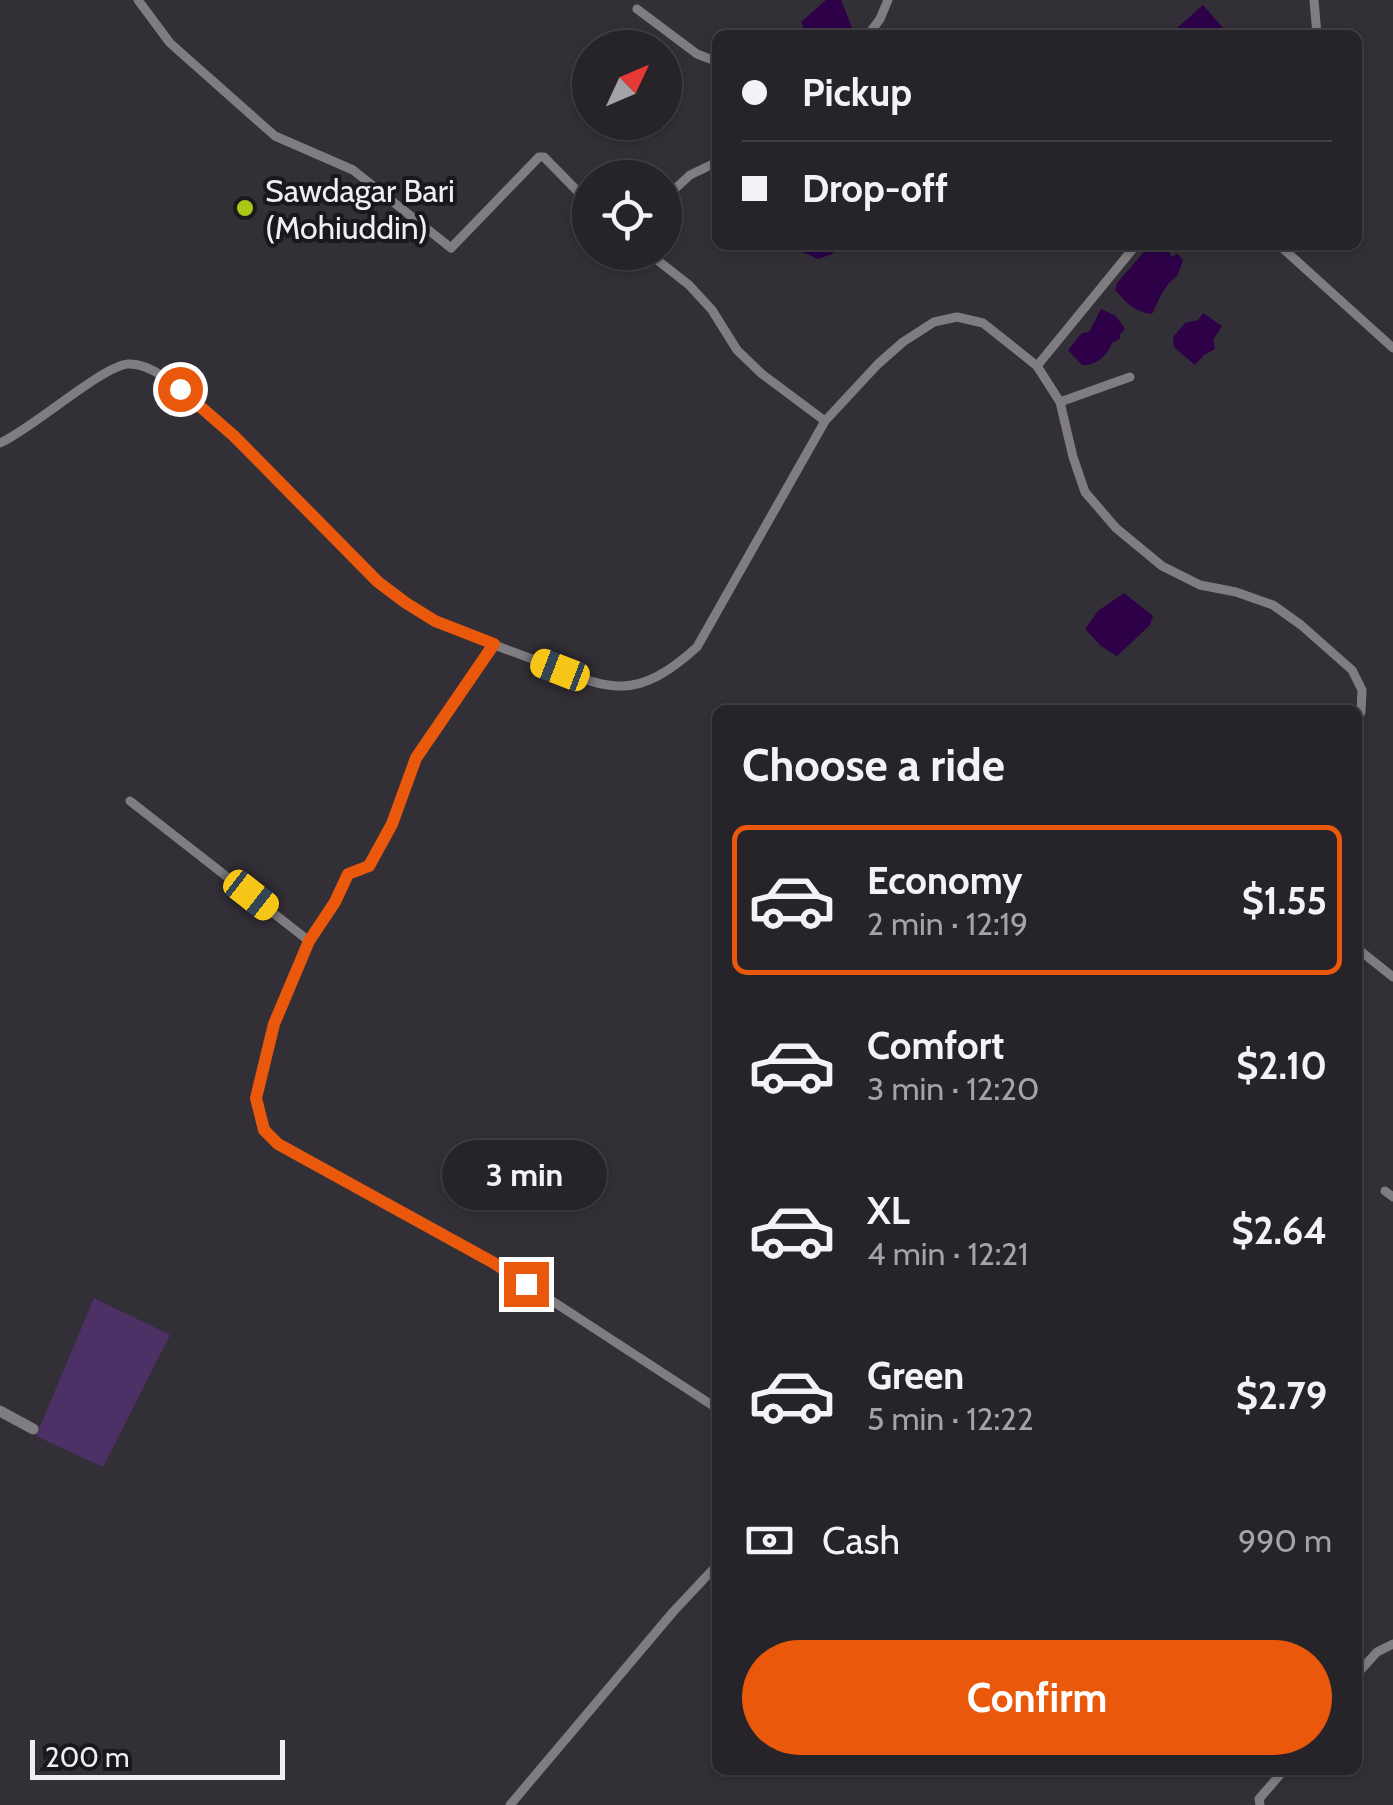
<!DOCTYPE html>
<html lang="en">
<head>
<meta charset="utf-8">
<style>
	body { margin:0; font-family:Cabin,sans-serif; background:#2e2b31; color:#f1f3f6; height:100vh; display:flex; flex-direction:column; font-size:38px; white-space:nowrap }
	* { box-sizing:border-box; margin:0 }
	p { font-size:32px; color:#a4a4a8 }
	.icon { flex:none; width:55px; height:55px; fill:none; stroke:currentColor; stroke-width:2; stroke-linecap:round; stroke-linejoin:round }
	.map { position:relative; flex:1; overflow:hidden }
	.side { position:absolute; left:712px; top:705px; width:650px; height:1070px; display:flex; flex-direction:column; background:#262329; border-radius:15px; box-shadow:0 2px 8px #0004,0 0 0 2px #424046 }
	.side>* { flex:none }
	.guide { position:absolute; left:712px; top:30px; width:650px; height:220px; border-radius:15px; box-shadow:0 2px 8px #0004,0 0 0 2px #424046; display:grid; align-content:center; height:220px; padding:0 30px; background:#262329 }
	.needle { width:65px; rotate:46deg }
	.buttons { position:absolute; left:572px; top:30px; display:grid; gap:20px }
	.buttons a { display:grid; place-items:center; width:110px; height:110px; border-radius:50%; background:#262329; box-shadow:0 2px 8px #0004,0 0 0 2px #424046; font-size:50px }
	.scale { position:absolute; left:30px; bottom:25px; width:255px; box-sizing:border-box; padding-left:10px; border:5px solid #f0edf3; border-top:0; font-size:28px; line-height:35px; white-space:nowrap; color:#f0edf3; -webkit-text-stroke:8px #1a181c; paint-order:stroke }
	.end { position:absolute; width:45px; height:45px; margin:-22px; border:12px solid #ea580c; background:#fff; box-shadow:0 0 0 5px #fff }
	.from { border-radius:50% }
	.bubble { position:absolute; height:70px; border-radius:35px; background:#262329; box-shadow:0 2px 8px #0004,0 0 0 2px #424046; font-size:32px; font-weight:700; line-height:70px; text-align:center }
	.car { position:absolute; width:30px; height:60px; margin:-30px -15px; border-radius:12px; box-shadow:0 0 8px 2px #0007; background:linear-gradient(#f5c518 24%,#345 0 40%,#f5c518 0 76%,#345 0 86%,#f5c518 0) }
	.guide b { display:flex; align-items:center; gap:35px; height:95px; font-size:38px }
	.guide b+b { border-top:2px solid #424046 }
	.guide i { width:25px; height:25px; background:#f1f3f6 }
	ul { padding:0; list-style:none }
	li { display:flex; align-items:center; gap:30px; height:150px; margin:0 20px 15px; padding:0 10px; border:5px solid transparent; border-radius:15px }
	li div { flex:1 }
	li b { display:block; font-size:38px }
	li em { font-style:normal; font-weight:700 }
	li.active { border-color:#ea580c }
	li>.icon { width:90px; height:90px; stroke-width:1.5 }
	h2 { padding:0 30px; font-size:45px; line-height:120px }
	.pay { display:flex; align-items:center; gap:25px; height:110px; padding:0 30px; font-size:38px }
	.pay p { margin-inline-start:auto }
	.button { display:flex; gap:20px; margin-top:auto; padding:20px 30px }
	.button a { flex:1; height:115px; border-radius:60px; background:#ea580c; color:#fff; font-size:40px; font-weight:700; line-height:115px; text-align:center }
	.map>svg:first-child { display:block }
	.green { fill:#4d3065 }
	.water { fill:#2d0048 }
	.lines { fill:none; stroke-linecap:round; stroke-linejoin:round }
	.minor { stroke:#807d82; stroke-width:9 }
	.tertiary { stroke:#807d82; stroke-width:11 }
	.route { stroke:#ea580c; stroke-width:12 }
	.poi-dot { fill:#abc716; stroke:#1a181c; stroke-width:4 }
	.labels { text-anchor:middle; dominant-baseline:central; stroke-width:8; stroke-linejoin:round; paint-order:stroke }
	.poi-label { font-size:32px; fill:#f0edf3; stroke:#1a181c; text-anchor:start }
</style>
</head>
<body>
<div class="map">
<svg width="1393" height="1805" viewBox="0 0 1393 1805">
	<rect width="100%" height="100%" fill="#332f37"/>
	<polygon class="green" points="94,1298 170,1335 103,1467 36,1436"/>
	<g class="water">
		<polygon points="826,0 841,0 855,35 807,35 801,22"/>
		<polygon points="1203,5 1229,35 1169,35"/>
		<polygon points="798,245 835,245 837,249 832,254 818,259 798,250"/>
		<path d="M1150,245H1166L1171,257L1178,254L1183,261L1177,276L1169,283L1162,293L1152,314C1134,312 1127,303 1115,290L1117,283Z"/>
		<path d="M1101,309L1116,316L1125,329L1120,334V339L1112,343C1107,356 1096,366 1082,365L1068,350L1082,333L1089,332Z"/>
		<polygon points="1203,313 1222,326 1213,340 1215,349 1204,355 1195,365 1174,347 1173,337 1185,323 1198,320"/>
		<polygon points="1124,593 1153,616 1150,625 1117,656 1101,646 1085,629 1098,611"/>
	</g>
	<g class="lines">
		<g class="minor">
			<polyline points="138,0 170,43 275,136 353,170 451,248 539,157 544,157 590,204"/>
			<polyline points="1314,0 1317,35"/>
			<polyline points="637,9 697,54 718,62"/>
			<polyline points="868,35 880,19 888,0"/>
			<polyline points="665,198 690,175 715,163"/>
			<polyline points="1279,245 1393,348"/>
			<polyline points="647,252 689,285 712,310 737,350 762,374 825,421"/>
			<polyline points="1037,366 1136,245"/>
			<polyline points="1060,402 1130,377"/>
			<path d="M0,443C32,429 102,366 128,364C154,362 185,394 204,410C248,449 288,491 329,532C354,557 378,584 407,604C445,629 490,643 532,659C606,688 632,706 697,647L825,421L878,364L903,342L934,322L957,317L983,323L1037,366L1060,402L1073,457L1085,492L1116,528L1162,566L1200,585L1236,592L1273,605L1301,625L1352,670L1362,690L1361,712L1358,718"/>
			<path d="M495,644L415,758L392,823L369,865L360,871L348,874L335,902L309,941L274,1024L258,1088C255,1110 262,1129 277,1144L494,1263L718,1409"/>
			<polyline points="130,801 309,941"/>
			<polyline points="1358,949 1393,977"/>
			<polyline points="1385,1191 1393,1197"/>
			<polyline points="1358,1673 1377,1652 1393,1644"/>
			<polyline points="510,1805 673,1612 718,1564"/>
			<polyline points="1260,1805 1259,1799 1284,1770"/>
		</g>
		<polyline class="tertiary" points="0,1411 33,1429"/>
	</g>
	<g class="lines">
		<polyline class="route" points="180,389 234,436 378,582 406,603 435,621 494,644 416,758 392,824 369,866 348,874 335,902 309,941 274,1024 256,1098 264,1130 278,1144 494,1263 526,1284"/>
	</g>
	<circle class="poi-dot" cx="245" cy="208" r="10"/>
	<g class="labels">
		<g class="poi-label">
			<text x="265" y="190">Sawdagar Bari<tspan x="265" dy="37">(Mohiuddin)</tspan></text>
		</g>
	</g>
</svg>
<div class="buttons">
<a><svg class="needle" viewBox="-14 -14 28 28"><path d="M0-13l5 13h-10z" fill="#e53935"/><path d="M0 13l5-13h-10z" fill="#a4a4a8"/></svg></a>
<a><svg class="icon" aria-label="locate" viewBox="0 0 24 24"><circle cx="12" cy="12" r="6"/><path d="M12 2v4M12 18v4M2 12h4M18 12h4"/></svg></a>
</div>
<div class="scale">200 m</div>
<i class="end from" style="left:180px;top:389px"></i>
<i class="end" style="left:526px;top:1284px"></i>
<div class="bubble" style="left:442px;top:1140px;width:165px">3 min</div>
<i class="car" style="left:560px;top:670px;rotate:291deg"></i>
<i class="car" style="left:251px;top:895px;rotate:128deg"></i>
<div class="guide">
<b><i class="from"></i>Pickup</b>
<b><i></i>Drop-off</b>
</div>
<section class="side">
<h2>Choose a ride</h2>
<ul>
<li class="active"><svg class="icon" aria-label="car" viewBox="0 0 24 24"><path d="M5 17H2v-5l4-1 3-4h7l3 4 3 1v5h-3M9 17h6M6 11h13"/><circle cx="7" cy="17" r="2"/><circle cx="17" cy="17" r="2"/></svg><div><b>Economy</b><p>2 min · 12:19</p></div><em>$1.55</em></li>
<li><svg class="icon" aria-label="car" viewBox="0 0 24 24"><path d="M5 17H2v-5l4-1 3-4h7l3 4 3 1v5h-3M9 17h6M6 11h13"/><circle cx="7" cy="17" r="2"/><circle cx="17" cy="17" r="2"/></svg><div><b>Comfort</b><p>3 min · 12:20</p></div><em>$2.10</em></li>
<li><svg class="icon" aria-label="car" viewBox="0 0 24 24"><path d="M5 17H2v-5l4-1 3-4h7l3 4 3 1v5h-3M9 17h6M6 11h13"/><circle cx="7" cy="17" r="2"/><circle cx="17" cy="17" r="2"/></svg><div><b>XL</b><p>4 min · 12:21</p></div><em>$2.64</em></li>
<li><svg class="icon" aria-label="car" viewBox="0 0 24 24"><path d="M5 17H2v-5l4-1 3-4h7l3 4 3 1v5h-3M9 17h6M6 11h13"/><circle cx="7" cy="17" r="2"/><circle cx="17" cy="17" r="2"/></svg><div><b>Green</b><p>5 min · 12:22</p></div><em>$2.79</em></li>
</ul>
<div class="pay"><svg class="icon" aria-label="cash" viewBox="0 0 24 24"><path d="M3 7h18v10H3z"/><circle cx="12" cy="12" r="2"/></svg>Cash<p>990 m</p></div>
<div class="button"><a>Confirm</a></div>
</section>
</div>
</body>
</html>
